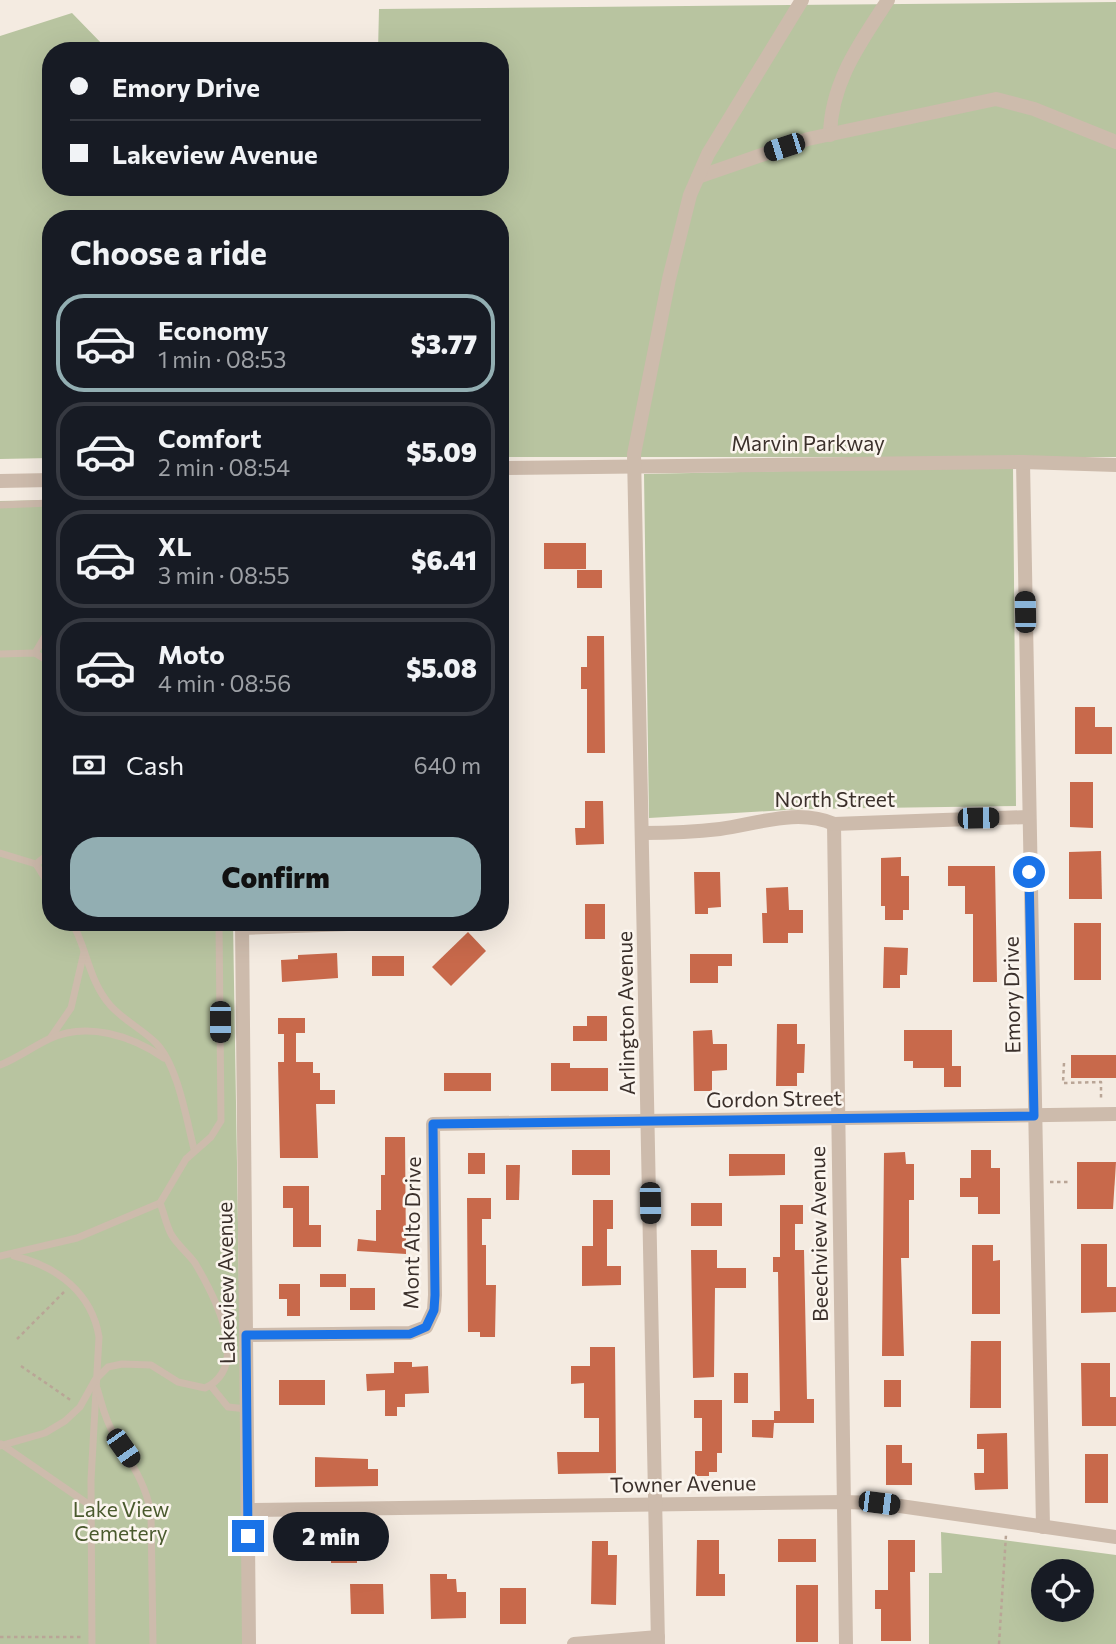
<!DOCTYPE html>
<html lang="en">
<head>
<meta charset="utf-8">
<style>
	body { margin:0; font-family:Commissioner,sans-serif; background:#20242c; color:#f1f3f6; height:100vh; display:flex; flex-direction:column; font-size:26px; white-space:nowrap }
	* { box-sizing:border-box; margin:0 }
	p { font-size:23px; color:#9ea1a6 }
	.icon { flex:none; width:38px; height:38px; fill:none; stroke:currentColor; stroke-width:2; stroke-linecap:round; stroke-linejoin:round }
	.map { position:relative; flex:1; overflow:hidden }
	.side { position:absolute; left:42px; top:210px; width:467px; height:721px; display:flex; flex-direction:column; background:#171b24; border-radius:28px; box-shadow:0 7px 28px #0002 }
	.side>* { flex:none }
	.banner { position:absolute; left:42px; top:42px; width:467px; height:154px; border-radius:28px; box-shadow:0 7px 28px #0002; display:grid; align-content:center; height:154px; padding:0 28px; background:#171b24 }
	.buttons { position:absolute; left:1031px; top:1559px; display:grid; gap:14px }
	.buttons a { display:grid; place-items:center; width:63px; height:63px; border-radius:50%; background:#171b24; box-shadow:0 7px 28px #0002; font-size:35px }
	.end { position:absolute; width:32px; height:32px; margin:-16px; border:9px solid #1a73e8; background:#fff; box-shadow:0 0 0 4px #fff }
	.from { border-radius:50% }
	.bubble { position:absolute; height:49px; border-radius:24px; background:#171b24; box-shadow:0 7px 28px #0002; font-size:23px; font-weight:800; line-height:49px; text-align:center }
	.car { position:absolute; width:21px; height:42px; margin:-21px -10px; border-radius:9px; box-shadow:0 0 5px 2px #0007; background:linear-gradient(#222 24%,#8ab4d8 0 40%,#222 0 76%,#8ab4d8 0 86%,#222 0) }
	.banner b { display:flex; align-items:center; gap:24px; height:66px; font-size:26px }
	.banner b+b { border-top:2px solid #363941 }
	.banner i { width:18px; height:18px; background:#f1f3f6 }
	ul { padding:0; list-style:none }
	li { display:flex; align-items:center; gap:21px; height:98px; margin:0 14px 10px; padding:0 14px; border:4px solid #363941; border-radius:28px }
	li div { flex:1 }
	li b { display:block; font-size:26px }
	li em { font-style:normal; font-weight:800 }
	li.active { border-color:#92aeb2 }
	li>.icon { width:63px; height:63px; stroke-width:1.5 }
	h2 { padding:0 28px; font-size:32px; line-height:84px }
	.pay { display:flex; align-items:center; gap:18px; height:77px; padding:0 28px; font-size:26px }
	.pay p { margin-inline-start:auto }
	.primary-button { display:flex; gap:14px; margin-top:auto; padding:14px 28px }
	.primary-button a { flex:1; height:80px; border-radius:28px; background:#92aeb2; color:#111; font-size:28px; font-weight:800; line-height:80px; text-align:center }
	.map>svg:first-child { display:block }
	.green { fill:#b8c4a0; fill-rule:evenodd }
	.building { fill:#c8694b }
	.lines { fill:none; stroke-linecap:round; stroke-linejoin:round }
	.path { stroke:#b9a596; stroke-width:2.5; stroke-dasharray:3.5 3.5; stroke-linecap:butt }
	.lane { stroke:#cdbbac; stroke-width:7 }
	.street { stroke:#cdbbac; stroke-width:14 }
	.route { stroke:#1a73e8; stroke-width:9 }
	.labels { text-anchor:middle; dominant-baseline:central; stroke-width:5; stroke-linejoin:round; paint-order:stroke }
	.street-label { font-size:21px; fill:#3b302b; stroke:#fbf5ee }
	.park-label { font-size:21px; fill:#4a5a2e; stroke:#fbf5ee }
</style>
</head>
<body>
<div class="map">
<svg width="1116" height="1644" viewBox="0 0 1116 1644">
	<rect width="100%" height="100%" fill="#f4ebe1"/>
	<g class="green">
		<polygon points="1116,2 1116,457 501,457 500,219 51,219 51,458 0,459 0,36 72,13 105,47 120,51 51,51 51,187 500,187 500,51 378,51 379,9"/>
		<polygon points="1013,466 1016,806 803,809 649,818 644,474"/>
		<polygon points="51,500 51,922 233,922 245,1644 0,1644 0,501"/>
		<path d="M941,1532L1116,1555V1644H929V1573H942ZM1043,1572H1082V1610H1043Z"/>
	</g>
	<g class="building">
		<rect x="544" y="543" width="42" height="26"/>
		<rect x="577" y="570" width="25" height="18"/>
		<polygon points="587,636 604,636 605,753 587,753 587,689 581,689 581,667 587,667"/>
		<polygon points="1075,707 1095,707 1095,727 1112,727 1112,754 1075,754"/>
		<polygon points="1070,782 1093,782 1093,828 1070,827"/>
		<polygon points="585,801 603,801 604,844 576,845 575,828 585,828"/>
		<polygon points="1101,851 1102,899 1069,899 1069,852"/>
		<polygon points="901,857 901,876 909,876 909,910 903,910 903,920 885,920 885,906 881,906 881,858"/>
		<polygon points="948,866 995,866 997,982 973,982 973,914 965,914 965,886 948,886"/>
		<polygon points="694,872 720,872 721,907 708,908 708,914 695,914"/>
		<polygon points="788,887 789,910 803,910 803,933 788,933 788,943 763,943 762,913 767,913 766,888"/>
		<rect x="585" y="904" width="20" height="35"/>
		<rect x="1074" y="923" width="27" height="57"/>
		<polygon points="468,932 486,951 451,986 432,967"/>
		<polygon points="884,947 908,948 907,975 900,975 900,988 883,988"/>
		<polygon points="337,953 338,978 282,982 281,960 298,959 298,955"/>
		<polygon points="690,954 732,954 732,966 718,966 718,983 690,983"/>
		<rect x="372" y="956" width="32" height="20"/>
		<polygon points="587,1016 607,1016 607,1041 573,1041 573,1026 587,1026"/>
		<polygon points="278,1018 305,1018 305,1033 296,1033 296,1062 313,1062 313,1073 320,1073 320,1090 335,1090 335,1104 316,1104 318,1158 280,1158 278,1062 284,1062 284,1034 278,1034"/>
		<polygon points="777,1024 797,1024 797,1044 805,1044 804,1073 797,1073 797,1086 776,1086"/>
		<polygon points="712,1030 713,1044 727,1044 727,1070 712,1071 712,1091 694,1091 693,1031"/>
		<polygon points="904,1030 952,1030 952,1066 961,1066 961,1087 944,1087 944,1068 913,1068 913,1061 904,1061"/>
		<rect x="1071" y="1055" width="45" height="23"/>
		<polygon points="551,1063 570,1063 570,1068 608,1068 608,1091 551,1091"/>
		<rect x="444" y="1073" width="47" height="18"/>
		<polygon points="385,1137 405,1137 406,1254 357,1251 358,1239 376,1241 376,1210 381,1210 381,1175 385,1175"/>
		<rect x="572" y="1150" width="38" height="25"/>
		<polygon points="971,1150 991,1150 991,1168 1000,1168 1000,1214 978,1214 978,1197 960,1197 960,1178 971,1178"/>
		<polygon points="905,1152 906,1164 914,1164 914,1200 909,1200 909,1258 901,1258 904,1356 882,1356 884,1153"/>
		<rect x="468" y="1153" width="17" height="21"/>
		<polygon points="729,1154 785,1154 785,1175 729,1176"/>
		<polygon points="1077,1162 1116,1162 1113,1209 1077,1209"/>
		<polygon points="506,1165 520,1165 519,1200 506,1200"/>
		<polygon points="283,1186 309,1186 309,1225 321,1225 321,1247 293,1247 293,1208 283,1208"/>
		<polygon points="467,1198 491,1198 491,1219 482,1219 482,1245 486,1245 486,1285 496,1285 495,1337 480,1337 480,1332 468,1332"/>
		<polygon points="593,1200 613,1200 613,1229 607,1229 607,1266 621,1266 621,1285 582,1286 582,1246 593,1246"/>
		<rect x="691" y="1203" width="31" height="23"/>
		<polygon points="780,1205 803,1205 803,1224 795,1224 795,1250 804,1250 807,1399 814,1399 814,1423 774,1423 773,1438 752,1437 752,1420 774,1420 774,1411 780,1411 778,1272 773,1272 773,1257 780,1257"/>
		<polygon points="1081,1244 1107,1244 1107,1287 1116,1287 1116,1312 1081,1313"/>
		<polygon points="972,1245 993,1245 993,1261 1000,1260 1000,1314 972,1314"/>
		<polygon points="691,1250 717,1250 717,1268 746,1268 746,1288 715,1288 714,1377 693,1378"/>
		<rect x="320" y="1274" width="26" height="13"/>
		<polygon points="279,1284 300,1284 300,1316 287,1316 287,1299 279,1299"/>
		<rect x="350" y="1288" width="25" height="22"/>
		<polygon points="971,1341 1001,1341 1001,1408 970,1408"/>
		<polygon points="590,1347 615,1347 616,1473 558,1474 557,1452 599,1452 599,1418 584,1418 584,1383 571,1384 571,1366 590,1366"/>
		<polygon points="394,1362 412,1362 412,1367 428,1366 429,1393 405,1394 405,1407 397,1407 397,1416 385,1416 385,1390 367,1391 366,1374 394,1373"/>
		<polygon points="1081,1363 1110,1363 1110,1397 1116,1397 1116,1426 1082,1426"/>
		<rect x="734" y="1373" width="14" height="30"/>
		<rect x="279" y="1380" width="46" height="25"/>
		<rect x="884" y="1380" width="17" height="27"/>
		<polygon points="694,1400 722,1400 722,1453 717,1453 717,1472 709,1472 709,1476 695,1476 695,1451 702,1451 702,1418 694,1418"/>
		<polygon points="1007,1433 1008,1489 975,1490 974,1473 984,1473 984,1449 977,1449 977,1434"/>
		<polygon points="886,1445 902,1445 902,1463 912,1463 912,1485 886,1485"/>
		<rect x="1085" y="1454" width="23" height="49"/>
		<polygon points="315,1457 368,1459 368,1469 378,1469 378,1486 315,1487"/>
		<rect x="331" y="1538" width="26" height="25"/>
		<rect x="778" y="1539" width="38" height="23"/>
		<polygon points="697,1540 719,1540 719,1574 725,1574 725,1596 696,1596"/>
		<polygon points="888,1540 915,1540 915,1572 910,1572 911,1641 881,1641 881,1609 875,1609 875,1590 888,1590"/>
		<polygon points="592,1541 608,1541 608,1555 617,1555 616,1605 591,1604"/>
		<polygon points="430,1574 447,1574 447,1579 456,1579 457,1592 466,1592 466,1618 431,1619"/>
		<polygon points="350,1584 383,1584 384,1614 351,1614"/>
		<rect x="796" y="1585" width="22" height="57"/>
		<rect x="500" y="1588" width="26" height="36"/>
	</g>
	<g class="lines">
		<g class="path">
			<polyline points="1064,1063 1063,1083 1101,1082 1101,1099"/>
			<polyline points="1050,1182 1071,1182"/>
			<polyline points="17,1339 64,1292"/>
			<polyline points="21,1366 72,1401"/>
			<polyline points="0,1637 81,1637"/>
			<polyline points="999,1644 1006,1535"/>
		</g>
		<g class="lane">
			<polyline points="0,505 51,503"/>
			<polyline points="35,653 51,626"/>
			<polyline points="0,654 35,653 51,663"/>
			<polyline points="0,853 36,864 51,888"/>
			<polyline points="36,864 51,852"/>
			<path d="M72,922C87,949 89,981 110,1005C123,1020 142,1029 156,1043C178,1066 186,1118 194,1149"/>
			<polyline points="51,1037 71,1008 84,952"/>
			<path d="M0,1065C18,1058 32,1047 49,1039C87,1021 132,1036 164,1058"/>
			<polyline points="0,1256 77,1238 160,1203 186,1159 211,1137 221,1121 219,922"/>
			<path d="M14,1256C57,1266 92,1293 99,1337L91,1480L92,1644"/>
			<polyline points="211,1386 228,1407 247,1409"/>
			<path d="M97,1388C102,1404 105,1420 114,1434C130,1462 145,1481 151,1513L153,1644"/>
			<polyline points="1,1444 91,1506"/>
			<path d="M0,1446L45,1433L65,1421L80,1407L95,1380L108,1367L122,1364L151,1365L178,1382L205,1388C252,1366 214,1295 195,1263C188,1253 177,1245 171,1234C166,1224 164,1213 160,1203"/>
		</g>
		<g class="street">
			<path d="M830,135C831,82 860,43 888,0"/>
			<polyline points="698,177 808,139 996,99 1034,109 1116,142"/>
			<polyline points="1023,462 1043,1527"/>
			<polyline points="500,468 1023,462 1116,465"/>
			<polyline points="0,481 51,480"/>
			<polyline points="834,824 846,1644"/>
			<path d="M643,833C669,833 694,832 720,829C757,824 798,808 834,824L1028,817"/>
			<polyline points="242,922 249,1644"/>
			<polyline points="242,928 403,922"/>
			<polyline points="246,1335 410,1333 426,1327 434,1310 435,1295 433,1124 1116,1114"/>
			<polyline points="248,1510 843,1502 879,1503 1116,1537"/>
			<polyline points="574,1644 658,1637"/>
			<polyline points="658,1644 634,454 669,279 690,195 708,154 802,0"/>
		</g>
	</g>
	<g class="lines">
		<polyline class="route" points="248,1536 246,1335 410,1334 426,1327 434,1310 435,1295 433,1124 1034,1116 1029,872"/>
	</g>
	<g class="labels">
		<g class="street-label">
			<text x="808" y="442">Marvin Parkway</text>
			<text x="835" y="798">North Street</text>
			<text transform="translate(1011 995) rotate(-91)">Emory Drive</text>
			<text transform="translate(625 1013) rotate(-91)">Arlington Avenue</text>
			<text transform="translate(774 1098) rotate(-1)">Gordon Street</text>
			<text transform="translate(411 1233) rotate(-89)">Mont Alto Drive</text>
			<text transform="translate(818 1234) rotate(-91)">Beechview Avenue</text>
			<text transform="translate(225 1283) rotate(-91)">Lakeview Avenue</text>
			<text transform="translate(683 1483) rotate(-1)">Towner Avenue</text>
		</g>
		<g class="park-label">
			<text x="121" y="1508">Lake View<tspan x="121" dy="24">Cemetery</tspan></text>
		</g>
	</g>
</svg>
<div class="buttons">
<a><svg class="icon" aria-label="locate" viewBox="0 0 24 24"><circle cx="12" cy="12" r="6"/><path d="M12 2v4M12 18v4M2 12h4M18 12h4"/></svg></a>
</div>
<i class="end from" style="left:1029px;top:872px"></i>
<i class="end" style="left:248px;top:1536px"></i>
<div class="bubble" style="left:273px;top:1512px;width:116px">2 min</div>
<i class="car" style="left:784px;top:147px;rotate:252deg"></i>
<i class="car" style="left:1025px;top:612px;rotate:359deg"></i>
<i class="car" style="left:978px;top:818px;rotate:89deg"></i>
<i class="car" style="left:220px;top:1022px;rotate:180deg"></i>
<i class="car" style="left:650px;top:1203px;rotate:179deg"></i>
<i class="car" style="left:123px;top:1448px;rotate:145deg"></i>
<i class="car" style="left:879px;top:1503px;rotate:97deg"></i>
<div class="banner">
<b><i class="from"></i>Emory Drive</b>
<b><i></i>Lakeview Avenue</b>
</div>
<section class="side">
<h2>Choose a ride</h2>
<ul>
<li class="active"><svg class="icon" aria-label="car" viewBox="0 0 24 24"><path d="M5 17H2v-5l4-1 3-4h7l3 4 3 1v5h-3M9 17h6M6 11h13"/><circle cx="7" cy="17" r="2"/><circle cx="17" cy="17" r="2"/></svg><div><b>Economy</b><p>1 min · 08:53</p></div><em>$3.77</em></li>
<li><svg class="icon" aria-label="car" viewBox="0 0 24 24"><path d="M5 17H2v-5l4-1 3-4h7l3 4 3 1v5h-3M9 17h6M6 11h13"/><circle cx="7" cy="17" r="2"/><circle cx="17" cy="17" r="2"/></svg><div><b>Comfort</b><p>2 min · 08:54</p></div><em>$5.09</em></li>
<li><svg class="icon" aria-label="car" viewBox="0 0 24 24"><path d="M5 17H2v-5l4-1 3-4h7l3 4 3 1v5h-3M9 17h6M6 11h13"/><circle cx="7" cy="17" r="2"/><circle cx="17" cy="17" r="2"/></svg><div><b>XL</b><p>3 min · 08:55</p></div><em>$6.41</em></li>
<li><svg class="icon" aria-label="car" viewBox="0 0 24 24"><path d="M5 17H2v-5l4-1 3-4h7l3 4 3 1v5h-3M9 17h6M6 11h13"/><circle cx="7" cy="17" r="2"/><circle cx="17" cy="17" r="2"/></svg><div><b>Moto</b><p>4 min · 08:56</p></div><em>$5.08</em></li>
</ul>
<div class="pay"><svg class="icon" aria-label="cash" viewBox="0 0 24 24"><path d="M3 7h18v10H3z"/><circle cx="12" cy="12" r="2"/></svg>Cash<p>640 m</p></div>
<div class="primary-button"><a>Confirm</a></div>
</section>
</div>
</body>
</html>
